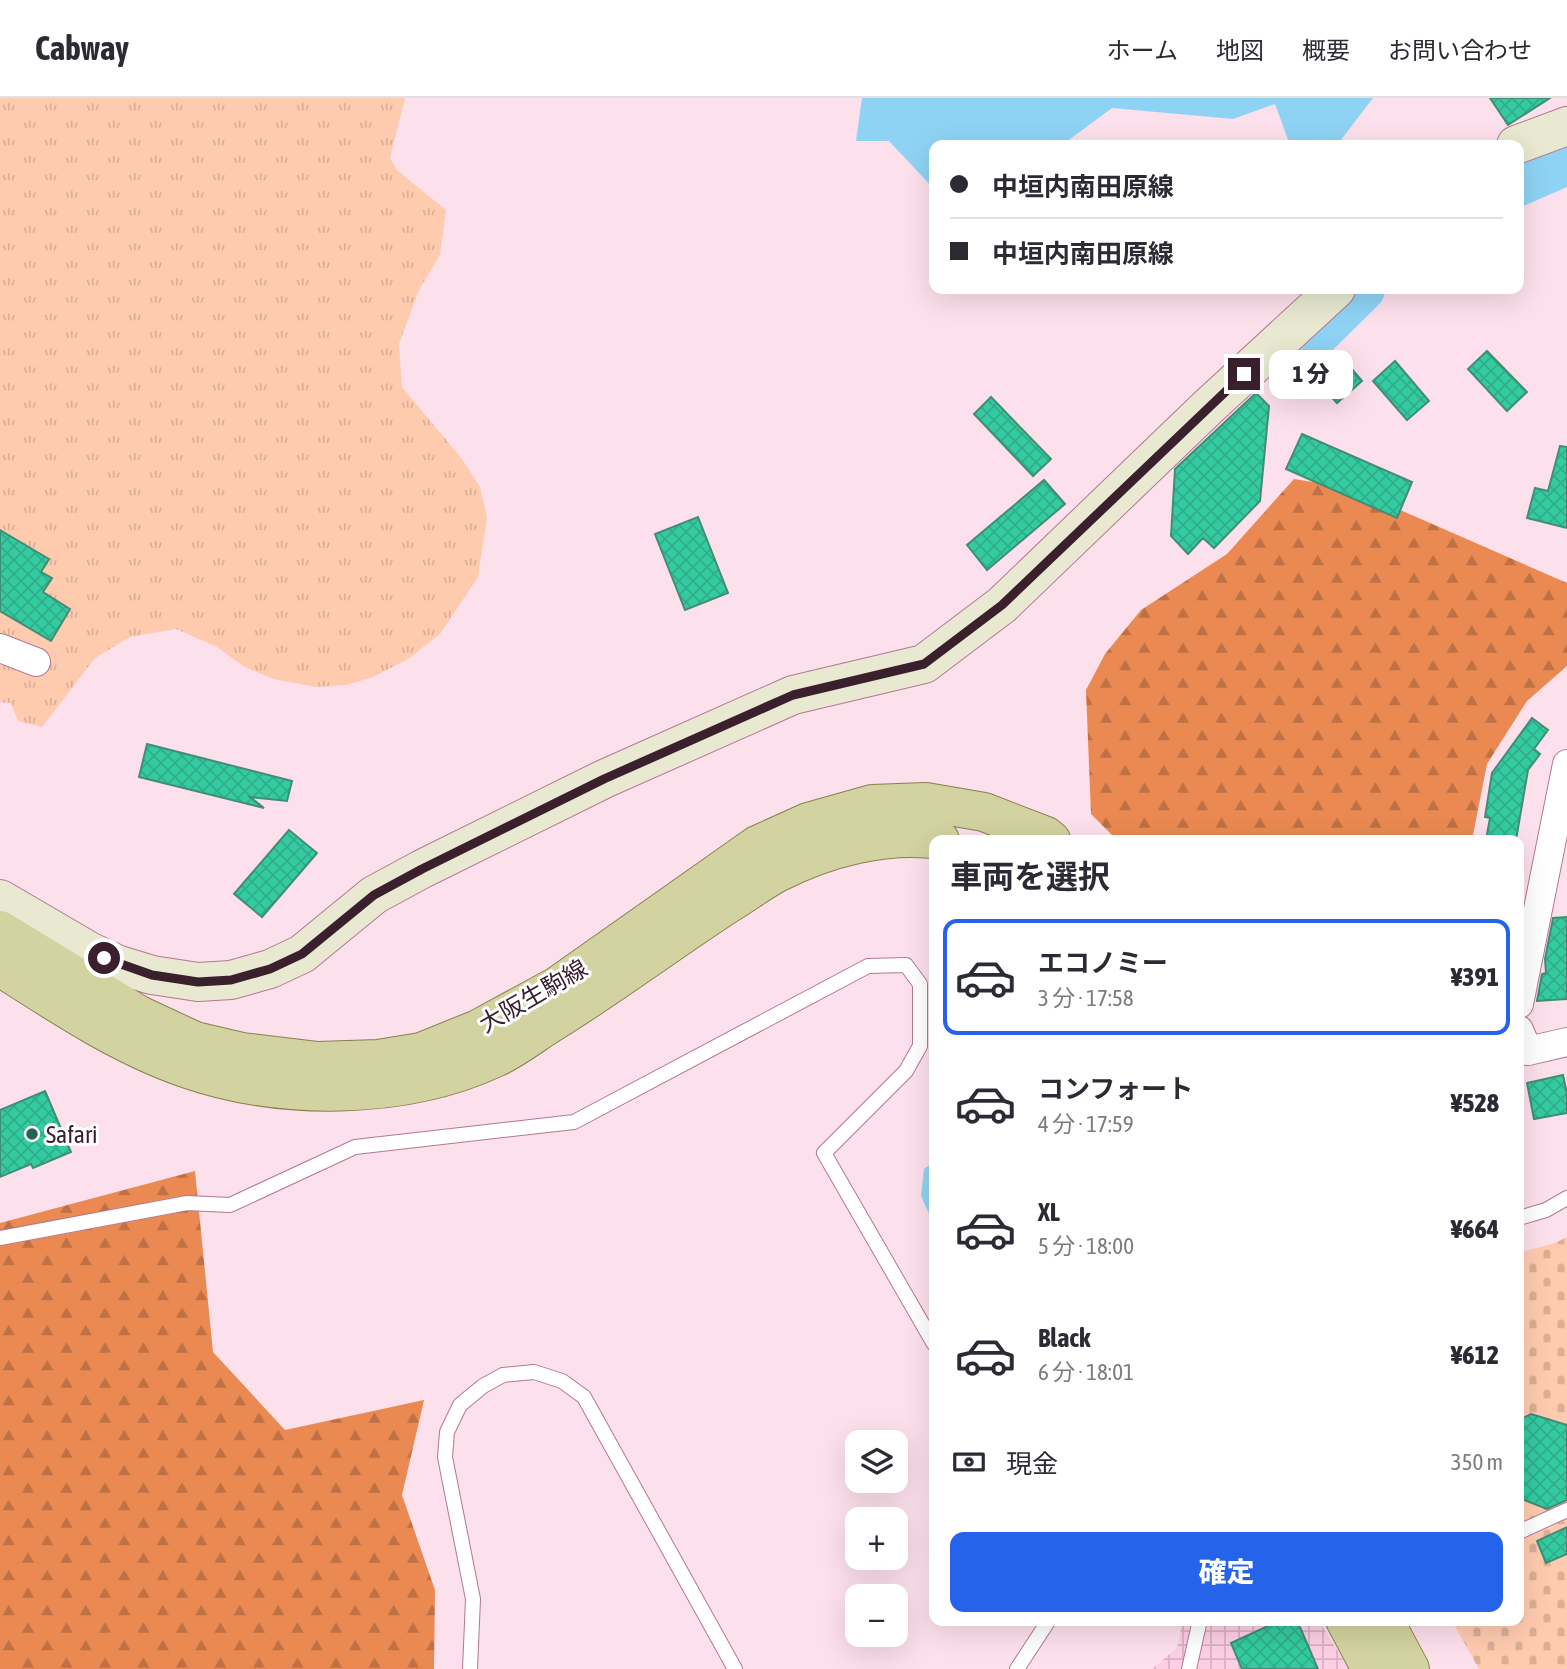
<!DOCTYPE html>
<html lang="ja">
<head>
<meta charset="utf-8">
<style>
	body { margin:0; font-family:"Asap Condensed","Noto Sans JP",sans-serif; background:#f7f7f7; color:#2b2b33; height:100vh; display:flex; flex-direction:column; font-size:26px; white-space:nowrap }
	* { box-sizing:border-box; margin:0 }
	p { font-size:23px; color:#7c7c81 }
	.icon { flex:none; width:38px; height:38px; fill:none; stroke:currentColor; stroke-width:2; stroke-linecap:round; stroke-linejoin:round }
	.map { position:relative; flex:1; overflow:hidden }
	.side { position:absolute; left:929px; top:737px; width:595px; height:791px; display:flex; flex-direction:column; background:#fff; border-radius:14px; box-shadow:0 7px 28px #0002 }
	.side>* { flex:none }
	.hud { position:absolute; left:929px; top:42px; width:595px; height:154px; border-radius:14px; box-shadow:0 7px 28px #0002; display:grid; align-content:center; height:154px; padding:0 21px; background:#fff }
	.tools { position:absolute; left:845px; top:1332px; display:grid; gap:14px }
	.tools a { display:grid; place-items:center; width:63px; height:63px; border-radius:14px; background:#fff; box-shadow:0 7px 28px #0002; font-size:35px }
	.end { position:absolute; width:32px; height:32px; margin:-16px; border:9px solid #39202c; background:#fff; box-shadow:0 0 0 4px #fff }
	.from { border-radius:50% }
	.bubble { position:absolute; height:49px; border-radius:14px; background:#fff; box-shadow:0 7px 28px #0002; font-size:23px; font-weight:800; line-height:49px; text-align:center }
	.hud b { display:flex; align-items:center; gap:24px; height:66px; font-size:26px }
	.hud b+b { border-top:2px solid #e1e1e2 }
	.hud i { width:18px; height:18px; background:#2b2b33 }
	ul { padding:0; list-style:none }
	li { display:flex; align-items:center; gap:21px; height:116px; margin:0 14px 10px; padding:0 7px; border:4px solid transparent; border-radius:14px }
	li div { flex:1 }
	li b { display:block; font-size:26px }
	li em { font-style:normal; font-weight:800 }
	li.active { border-color:#2563eb }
	li>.icon { width:63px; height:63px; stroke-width:1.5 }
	h2 { padding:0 21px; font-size:32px; line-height:84px }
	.pay { display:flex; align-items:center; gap:18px; height:77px; padding:0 21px; font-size:26px }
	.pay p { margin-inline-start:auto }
	.primary-button { display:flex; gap:14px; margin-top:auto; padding:14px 21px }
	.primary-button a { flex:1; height:80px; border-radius:14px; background:#2563eb; color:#fff; font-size:28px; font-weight:800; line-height:80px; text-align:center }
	header { display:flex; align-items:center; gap:42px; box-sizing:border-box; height:98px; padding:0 35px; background:#fff; border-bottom:2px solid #e1e1e2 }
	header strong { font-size:33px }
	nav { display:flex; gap:38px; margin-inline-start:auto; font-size:24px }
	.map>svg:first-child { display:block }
	.industrial { fill:url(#industrial-grid) }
	.grass { fill:url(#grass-tufts) }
	.forest { fill:url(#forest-firs) }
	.cemetery { fill:url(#cemetery-stones) }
	.water { fill:#8fd3f4 }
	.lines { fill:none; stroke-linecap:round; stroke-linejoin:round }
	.river { stroke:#8fd3f4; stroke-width:46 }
	.building { fill:url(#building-cross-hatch); stroke:#418d75; stroke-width:2 }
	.service-casing { stroke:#b47794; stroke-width:16 }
	.minor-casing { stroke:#b47794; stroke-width:30 }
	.secondary-casing { stroke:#b47794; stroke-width:40 }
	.primary-casing { stroke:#89814e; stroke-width:40 }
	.service { stroke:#fff; stroke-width:14 }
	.minor { stroke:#fff; stroke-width:28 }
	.secondary { stroke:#e8e9d0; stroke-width:38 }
	.primary { stroke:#d2d3a0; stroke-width:38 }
	.route { stroke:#39202c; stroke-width:9 }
	.poi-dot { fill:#256450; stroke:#fff; stroke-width:2.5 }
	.labels { text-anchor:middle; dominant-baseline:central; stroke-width:6; stroke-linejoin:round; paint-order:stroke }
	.street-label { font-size:24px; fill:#39202c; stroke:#fff }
	.poi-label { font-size:24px; fill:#39202c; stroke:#fff; text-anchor:start }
</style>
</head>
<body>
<header>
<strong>Cabway</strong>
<nav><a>ホーム</a><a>地図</a><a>概要</a><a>お問い合わせ</a></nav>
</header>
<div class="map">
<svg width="1567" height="1571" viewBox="0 0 1567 1571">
	<defs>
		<pattern id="industrial-grid" width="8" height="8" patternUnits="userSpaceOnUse" patternTransform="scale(1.75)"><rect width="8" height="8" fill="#fdcfe4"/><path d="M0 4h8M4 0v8" fill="none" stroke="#dab1c4"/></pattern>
		<pattern id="grass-tufts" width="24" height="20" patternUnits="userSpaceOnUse" patternTransform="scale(1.75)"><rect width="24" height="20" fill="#ffcbaf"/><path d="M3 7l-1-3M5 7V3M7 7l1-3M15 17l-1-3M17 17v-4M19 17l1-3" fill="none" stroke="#dbae97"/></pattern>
		<pattern id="forest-firs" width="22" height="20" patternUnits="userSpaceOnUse" patternTransform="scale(1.75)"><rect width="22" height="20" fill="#ea8a52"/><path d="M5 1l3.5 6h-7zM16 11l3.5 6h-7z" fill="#bf7044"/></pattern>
		<pattern id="cemetery-stones" width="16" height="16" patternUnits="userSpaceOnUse" patternTransform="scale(1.75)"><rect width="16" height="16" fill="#ffcbaf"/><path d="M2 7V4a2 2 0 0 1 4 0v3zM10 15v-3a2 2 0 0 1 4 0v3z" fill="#dbae97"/></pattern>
		<pattern id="building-cross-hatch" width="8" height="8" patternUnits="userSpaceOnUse" patternTransform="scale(1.75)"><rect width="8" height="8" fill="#34cba1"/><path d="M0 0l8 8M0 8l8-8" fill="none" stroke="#2fae8b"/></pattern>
	</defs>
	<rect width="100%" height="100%" fill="#fce0ec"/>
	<polygon class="industrial" points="1183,1522 1319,1523 1349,1571 1152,1571 1177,1550"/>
	<polygon class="grass" points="0,0 405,0 390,60 397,72 446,112 440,157 419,192 399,246 402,289 462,361 480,389 487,419 478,479 440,536 408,561 373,579 347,587 316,589 273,581 243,568 217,549 176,531 130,539 95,560 42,629 18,623 11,605 0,604"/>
	<g class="forest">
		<polygon points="1294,381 1350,390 1567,485 1567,568 1527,603 1487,666 1472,742 1117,742 1091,716 1086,592 1105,556 1141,512 1227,456"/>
		<polygon points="195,1073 213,1254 285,1332 424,1302 402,1397 435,1492 434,1571 0,1571 0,1125"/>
	</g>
	<polygon class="cemetery" points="1567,1139 1567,1571 1479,1571 1452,1523 1519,1522 1519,1155 1555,1145"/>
	<g class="water">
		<polygon points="862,0 1373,0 1337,47 1290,47 1275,6 1233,21 1112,10 1062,47 934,47 934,91 889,43 856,43"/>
		<polygon points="934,1064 934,1127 921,1098 924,1071"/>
	</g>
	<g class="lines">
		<g class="river">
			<polyline points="1519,85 1567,64"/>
			<polyline points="1287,265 1362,191"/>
		</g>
	</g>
	<g class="building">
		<polygon points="1490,0 1550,0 1508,27"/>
		<polygon points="1487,253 1527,294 1507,313 1468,271"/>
		<polygon points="1344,262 1362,283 1337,305 1318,284"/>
		<polygon points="1395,263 1429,303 1407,322 1373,283"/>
		<polygon points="1256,295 1269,308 1260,403 1214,450 1203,440 1188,456 1171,438 1175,371"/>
		<polygon points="991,299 1051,361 1033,378 974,316"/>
		<polygon points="1302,336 1412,384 1397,420 1286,371"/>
		<polygon points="1560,348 1567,349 1567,430 1527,420 1535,390 1548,393"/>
		<polygon points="1044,382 1065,406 987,472 967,447"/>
		<polygon points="698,419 728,495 685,512 655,436"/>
		<polygon points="0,432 49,461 41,474 52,480 43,494 70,511 51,543 0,513"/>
		<polygon points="1532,620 1548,632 1534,651 1540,656 1528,672 1516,742 1486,742 1490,720 1485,719 1492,675"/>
		<polygon points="147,646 292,683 287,703 250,699 264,710 139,679"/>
		<polygon points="289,732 317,755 262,819 234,796"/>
		<polygon points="1567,819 1567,901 1537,903 1542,876 1546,875 1545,861 1553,820"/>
		<polygon points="1563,977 1567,996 1567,1015 1534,1021 1527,985"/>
		<polygon points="45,993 71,1054 33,1070 31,1066 0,1079 0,1012"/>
		<polygon points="1531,1316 1567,1327 1567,1402 1547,1411 1519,1400 1519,1322"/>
		<polygon points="1567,1429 1567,1456 1546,1465 1537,1443"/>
		<polygon points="1281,1522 1297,1522 1318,1571 1242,1571 1231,1545"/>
	</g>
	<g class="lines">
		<defs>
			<g id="service">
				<polyline points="1519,1120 1546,1112 1567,1100"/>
				<polyline points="0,1140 187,1105 230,1107 355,1049 574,1024 868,868 906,867 920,886 920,948 906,973 824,1055 934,1246"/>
				<polyline points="1519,1434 1567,1412"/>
				<polyline points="470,1571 473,1501 445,1359 447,1334 460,1307 483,1288 503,1277 534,1274 562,1283 584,1299 735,1571"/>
				<polyline points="1017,1571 1049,1522"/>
				<polyline points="1189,1571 1200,1522"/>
			</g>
			<g id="minor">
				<polyline points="0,550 36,564"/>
				<polyline points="1519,906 1567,666"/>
				<polyline points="1519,932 1528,953 1567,944"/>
			</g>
			<g id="secondary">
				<polyline points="1516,47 1567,28"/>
				<polyline points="0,801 89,853 119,867 152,877 198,884 231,882 270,871 302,856 374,797 422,771 604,681 793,597 924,566 1002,507 1207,310 1336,191"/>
			</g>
			<g id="primary">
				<polyline points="0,832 139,917 195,943 242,954 318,963 378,961 421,954 478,931 557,888 757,747 808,724 872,706 926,704 984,714 1046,738 1051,742"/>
				<path d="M0,869C58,906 119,947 185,970C279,1003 403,1003 495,960C513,952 531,938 548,927C610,889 668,845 728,806C745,796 760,784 777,775C826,750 886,734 940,742"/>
				<polyline points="1345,1522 1371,1571"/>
				<polyline points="1384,1522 1410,1571"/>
			</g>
		</defs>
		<use href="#service" class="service-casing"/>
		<use href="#minor" class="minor-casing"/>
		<use href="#secondary" class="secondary-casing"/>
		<use href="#primary" class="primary-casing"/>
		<use href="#service" class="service"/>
		<use href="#minor" class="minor"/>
		<use href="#secondary" class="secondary"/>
		<use href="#primary" class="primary"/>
	</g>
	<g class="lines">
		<polyline class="route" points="104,860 152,877 198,884 231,882 270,871 302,856 374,797 422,771 604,681 793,597 924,566 1002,507 1244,276"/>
	</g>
	<circle class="poi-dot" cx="32" cy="1036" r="7"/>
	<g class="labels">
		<g class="street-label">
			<text transform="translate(533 898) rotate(-30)">大阪生駒線</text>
		</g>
		<g class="poi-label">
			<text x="46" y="1036">Safari</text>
		</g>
	</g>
</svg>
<div class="tools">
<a><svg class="icon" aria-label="layers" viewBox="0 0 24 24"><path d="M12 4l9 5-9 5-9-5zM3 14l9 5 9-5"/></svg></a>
<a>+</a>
<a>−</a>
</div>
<i class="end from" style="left:104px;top:860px"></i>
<i class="end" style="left:1244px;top:276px"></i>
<div class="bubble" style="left:1269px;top:252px;width:84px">1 分</div>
<div class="hud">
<b><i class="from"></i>中垣内南田原線</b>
<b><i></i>中垣内南田原線</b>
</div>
<section class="side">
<h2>車両を選択</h2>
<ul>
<li class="active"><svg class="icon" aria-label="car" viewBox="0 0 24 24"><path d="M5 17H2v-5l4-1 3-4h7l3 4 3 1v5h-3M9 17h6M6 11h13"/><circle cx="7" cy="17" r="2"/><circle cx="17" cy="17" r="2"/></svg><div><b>エコノミー</b><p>3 分 · 17:58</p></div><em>¥391</em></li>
<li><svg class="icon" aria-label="car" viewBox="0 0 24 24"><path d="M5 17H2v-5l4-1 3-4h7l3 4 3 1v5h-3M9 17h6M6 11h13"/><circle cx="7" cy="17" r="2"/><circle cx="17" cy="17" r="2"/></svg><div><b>コンフォート</b><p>4 分 · 17:59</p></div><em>¥528</em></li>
<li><svg class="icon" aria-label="car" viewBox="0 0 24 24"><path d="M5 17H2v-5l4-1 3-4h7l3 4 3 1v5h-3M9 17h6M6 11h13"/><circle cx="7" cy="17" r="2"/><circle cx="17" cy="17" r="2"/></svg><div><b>XL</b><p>5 分 · 18:00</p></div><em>¥664</em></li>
<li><svg class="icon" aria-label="car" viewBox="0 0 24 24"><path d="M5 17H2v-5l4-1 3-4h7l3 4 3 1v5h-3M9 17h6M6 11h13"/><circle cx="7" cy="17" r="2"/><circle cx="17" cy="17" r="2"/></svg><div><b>Black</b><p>6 分 · 18:01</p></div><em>¥612</em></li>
</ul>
<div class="pay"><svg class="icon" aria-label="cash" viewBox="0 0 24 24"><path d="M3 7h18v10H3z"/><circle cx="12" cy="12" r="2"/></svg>現金<p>350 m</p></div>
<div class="primary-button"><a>確定</a></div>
</section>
</div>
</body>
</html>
